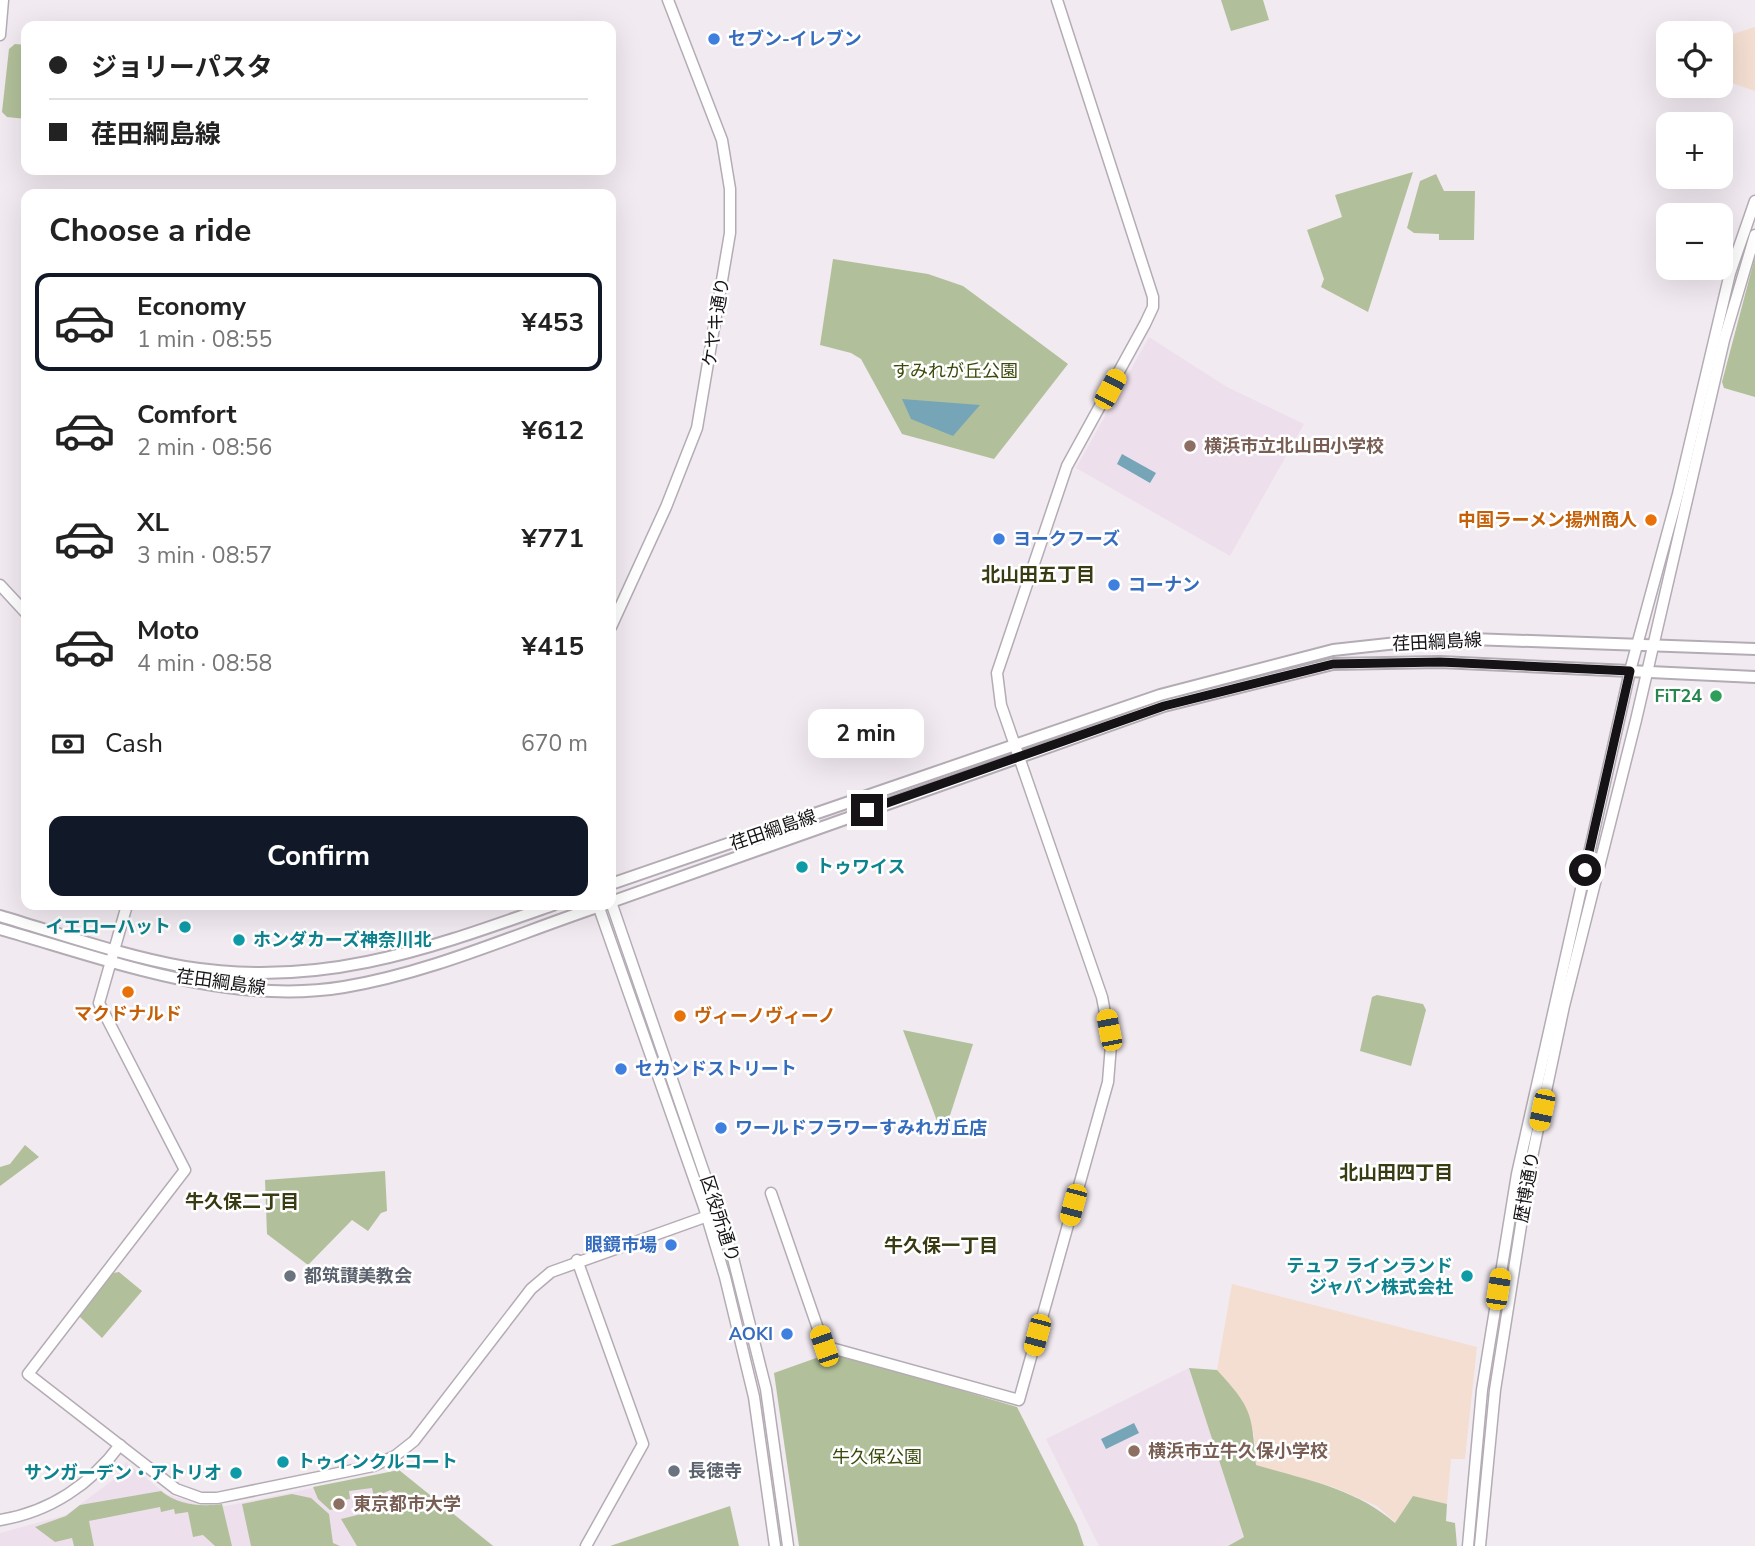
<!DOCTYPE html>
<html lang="en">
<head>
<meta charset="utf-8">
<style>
	body { margin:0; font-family:"Nunito Sans","Noto Sans JP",sans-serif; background:#f2f2f2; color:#222; height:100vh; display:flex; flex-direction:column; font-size:26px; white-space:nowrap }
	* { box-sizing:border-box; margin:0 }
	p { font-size:23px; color:#767676 }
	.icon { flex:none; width:38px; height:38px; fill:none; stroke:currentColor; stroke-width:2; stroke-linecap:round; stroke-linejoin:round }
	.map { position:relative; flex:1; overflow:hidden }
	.panel { position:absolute; left:21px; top:189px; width:595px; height:721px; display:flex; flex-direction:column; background:#fff; border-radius:14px; box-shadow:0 7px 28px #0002 }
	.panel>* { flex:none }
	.hud { position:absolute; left:21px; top:21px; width:595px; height:154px; border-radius:14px; box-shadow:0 7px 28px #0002; display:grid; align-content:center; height:154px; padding:0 28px; background:#fff }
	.tools { position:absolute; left:1656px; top:21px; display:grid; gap:14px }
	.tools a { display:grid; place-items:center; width:77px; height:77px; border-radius:14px; background:#fff; box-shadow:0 7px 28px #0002; font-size:35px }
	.end { position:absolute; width:32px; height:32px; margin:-16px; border:9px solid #161316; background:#fff; box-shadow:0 0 0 4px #fff }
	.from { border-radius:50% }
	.bubble { position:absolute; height:49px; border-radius:14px; background:#fff; box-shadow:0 7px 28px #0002; font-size:23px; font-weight:700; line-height:49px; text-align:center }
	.car { position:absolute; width:21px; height:42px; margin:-21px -10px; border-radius:9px; box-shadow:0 0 5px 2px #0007; background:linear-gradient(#f5c518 24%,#345 0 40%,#f5c518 0 76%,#345 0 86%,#f5c518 0) }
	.hud b { display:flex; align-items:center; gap:24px; height:66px; font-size:26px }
	.hud b+b { border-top:2px solid #e0e0e0 }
	.hud i { width:18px; height:18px; background:#222 }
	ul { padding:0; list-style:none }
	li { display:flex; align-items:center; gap:21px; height:98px; margin:0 14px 10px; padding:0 14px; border:4px solid transparent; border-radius:14px }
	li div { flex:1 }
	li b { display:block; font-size:26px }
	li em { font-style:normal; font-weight:700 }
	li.on { border-color:#111827 }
	li>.icon { width:63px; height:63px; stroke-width:1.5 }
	h2 { padding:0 28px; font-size:32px; line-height:84px }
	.pay { display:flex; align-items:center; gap:18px; height:77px; padding:0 28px; font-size:26px }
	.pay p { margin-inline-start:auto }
	.button { display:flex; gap:14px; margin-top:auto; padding:14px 28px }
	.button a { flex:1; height:80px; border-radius:14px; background:#111827; color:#fff; font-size:28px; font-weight:700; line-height:80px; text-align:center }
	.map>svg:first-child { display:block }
	.commercial { fill:#f4ded2 }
	.built { fill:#eedfed }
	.green { fill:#b1c09a }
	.water { fill:#76a5b8 }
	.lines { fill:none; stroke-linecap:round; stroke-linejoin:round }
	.tertiary-casing { stroke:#b4acb4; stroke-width:13 }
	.secondary-casing { stroke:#b4acb4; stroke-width:14 }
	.tertiary { stroke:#fff; stroke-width:10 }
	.secondary { stroke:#fff; stroke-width:10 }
	.route { stroke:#161316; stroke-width:9 }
	.shop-dot { fill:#3f7fe0; stroke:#fff; stroke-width:2.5 }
	.education-dot { fill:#8d6e63; stroke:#fff; stroke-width:2.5 }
	.food-dot { fill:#e8710a; stroke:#fff; stroke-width:2.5 }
	.leisure-dot { fill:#2e9e5b; stroke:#fff; stroke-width:2.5 }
	.culture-dot { fill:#0f9aa8; stroke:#fff; stroke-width:2.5 }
	.worship-dot { fill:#6b7280; stroke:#fff; stroke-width:2.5 }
	.labels { text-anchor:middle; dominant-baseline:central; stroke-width:5; stroke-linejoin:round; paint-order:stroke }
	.shop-label { font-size:18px; font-weight:bold; fill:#366cbe; stroke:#fff; text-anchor:start }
	.street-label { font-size:18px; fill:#161316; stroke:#fff }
	.park-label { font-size:18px; fill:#394a0b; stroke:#fff }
	.education-label { font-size:18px; font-weight:bold; fill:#785e54; stroke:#fff; text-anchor:start }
	.food-label { font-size:18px; font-weight:bold; fill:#c56008; stroke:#fff; text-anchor:end }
	.leisure-label { font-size:18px; font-weight:bold; fill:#27864d; stroke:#fff; text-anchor:end }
	.culture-label { font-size:18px; font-weight:bold; fill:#0d838f; stroke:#fff; text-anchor:start }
	.worship-label { font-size:18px; font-weight:bold; fill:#5b616d; stroke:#fff; text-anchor:start }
	.neighbourhood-label { font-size:19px; font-weight:bold; fill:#393b12; stroke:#fff }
</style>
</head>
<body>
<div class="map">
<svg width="1755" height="1546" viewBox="0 0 1755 1546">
	<rect width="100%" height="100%" fill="#f2eaf1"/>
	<g class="commercial">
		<polygon points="1755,27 1755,91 1720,79 1720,38"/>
		<polygon points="1232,1284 1477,1347 1465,1459 1451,1459 1447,1504 1413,1497 1396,1523 1377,1506 1333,1487 1255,1465 1254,1434 1217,1370"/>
	</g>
	<g class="built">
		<polygon points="1149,337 1227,387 1304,424 1230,556 1076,468"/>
		<polygon points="1189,1368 1244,1537 1228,1546 1099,1546 1046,1439"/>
		<polygon points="126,1462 166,1494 204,1506 226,1506 399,1470 494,1546 0,1546 0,1533 66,1515 113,1480"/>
	</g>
	<g class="green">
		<polygon points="1221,0 1263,0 1269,20 1231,31"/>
		<polygon points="15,44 26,45 26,119 7,117 2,112 9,49"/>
		<polygon points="1413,172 1368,312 1321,287 1324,279 1307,230 1342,217 1335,195"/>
		<polygon points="1436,174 1444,191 1475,191 1474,240 1439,240 1439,234 1414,233 1407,228 1420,181"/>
		<polygon points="1755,257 1755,397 1724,388 1722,382"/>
		<polygon points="833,259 928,274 963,286 1068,364 994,459 902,434 861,359 851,353 820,345"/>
		<polygon points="1377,995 1423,1004 1426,1010 1411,1066 1360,1051 1372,997"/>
		<polygon points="903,1030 973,1044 943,1137"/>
		<polygon points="25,1145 39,1157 0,1186 0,1167 10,1164"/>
		<polygon points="385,1171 387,1211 381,1213 368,1231 352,1220 308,1265 267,1234 265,1180"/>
		<polygon points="119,1272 142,1291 102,1338 79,1316 113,1273"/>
		<polygon points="833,1352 1017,1407 1077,1525 1084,1546 799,1546 774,1373"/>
		<path d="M1189,1368L1217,1370C1252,1408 1252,1413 1256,1465C1304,1479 1357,1489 1395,1523L1413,1496L1447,1504L1446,1521L1455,1523L1457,1546H1228L1244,1537Z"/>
		<polygon points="399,1470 493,1546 357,1546 341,1519 406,1503 391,1490 374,1497 372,1488 349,1491 350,1499 330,1502 335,1509 330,1510 318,1499 313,1487"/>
		<path d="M161,1491C177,1505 202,1507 222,1504L232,1546H215L203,1535L193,1537L188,1512L175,1514L174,1509L161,1512L160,1507L89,1521L94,1546H74L72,1538L55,1542L35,1527L66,1516L80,1505Z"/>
		<polygon points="292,1494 311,1498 329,1514 333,1543 340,1546 251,1546 242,1504"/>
		<polygon points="730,1506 739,1546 610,1546"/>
	</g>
	<g class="water">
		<polygon points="902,399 980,405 953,436 911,419"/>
		<polygon points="1122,454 1156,473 1150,483 1117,464"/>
		<polygon points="1134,1423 1139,1433 1106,1449 1101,1439"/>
	</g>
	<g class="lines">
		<defs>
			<g id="tertiary">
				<polyline points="0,35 3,0"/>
				<polyline points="0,585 26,613"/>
				<polyline points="611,627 666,507 697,428 730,233 730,189 722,140 668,0"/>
				<polyline points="611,902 732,1254 766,1389 788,1546"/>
				<polyline points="127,905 99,1003 185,1170 28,1374 176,1489 201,1498 217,1498 373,1466 395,1456 414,1441 531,1289 551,1272 719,1212"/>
				<polyline points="598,905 704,1207 725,1277 754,1397 775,1546"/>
				<polyline points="771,1193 824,1346 1019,1400 1108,1082 1111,1045 1102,997 1001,705 997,673 1067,466 1145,324 1153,307 1153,297 1057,0"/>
				<polyline points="577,1260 643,1444 586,1546"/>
				<path d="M0,1520C50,1512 91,1484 120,1445"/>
				<polyline points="1468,1546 1482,1390 1517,1174 1630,671 1678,494 1730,273 1755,201"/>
				<polyline points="1480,1546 1495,1390 1531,1162 1564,1006 1636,720 1724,340 1755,235"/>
			</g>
			<g id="secondary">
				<polyline points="611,884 1160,695 1333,650 1443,638 1755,649"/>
				<polyline points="611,902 1164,706 1333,664 1440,662 1755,677"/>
				<path d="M0,916C61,934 123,956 185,967C321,989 428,949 553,905"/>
				<path d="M0,929C109,960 229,1006 344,987C434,972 518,933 603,905"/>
			</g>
		</defs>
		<use href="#tertiary" class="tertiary-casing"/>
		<use href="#secondary" class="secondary-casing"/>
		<use href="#tertiary" class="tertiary"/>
		<use href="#secondary" class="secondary"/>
	</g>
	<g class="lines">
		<polyline class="route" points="867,810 1164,706 1333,664 1440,662 1630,671 1585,870"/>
	</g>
	<g class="shop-dot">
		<circle cx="714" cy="39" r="7"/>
		<circle cx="999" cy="539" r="7"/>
		<circle cx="1114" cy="585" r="7"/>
		<circle cx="621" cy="1069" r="7"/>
		<circle cx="721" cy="1128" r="7"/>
		<circle cx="671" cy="1245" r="7"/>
		<circle cx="787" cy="1334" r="7"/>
	</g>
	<g class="education-dot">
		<circle cx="1190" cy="446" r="7"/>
		<circle cx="1134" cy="1451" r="7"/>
		<circle cx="339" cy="1504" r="7"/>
	</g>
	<g class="food-dot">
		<circle cx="1651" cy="520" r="7"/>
		<circle cx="128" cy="992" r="7"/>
		<circle cx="680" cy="1016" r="7"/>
	</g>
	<circle class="leisure-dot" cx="1716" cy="696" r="7"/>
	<g class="culture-dot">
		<circle cx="802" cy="867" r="7"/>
		<circle cx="185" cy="927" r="7"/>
		<circle cx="239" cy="940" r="7"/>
		<circle cx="1467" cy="1276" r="7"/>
		<circle cx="283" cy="1462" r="7"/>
		<circle cx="236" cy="1473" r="7"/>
	</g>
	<g class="worship-dot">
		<circle cx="290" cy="1276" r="7"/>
		<circle cx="674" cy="1471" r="7"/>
	</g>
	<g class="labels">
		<g class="shop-label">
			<text x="728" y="39">セブン-イレブン</text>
			<text x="1013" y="539">ヨークフーズ</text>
			<text x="1128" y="585">コーナン</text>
			<text x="635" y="1069">セカンドストリート</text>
			<text x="735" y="1128">ワールドフラワーすみれガ丘店</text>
			<text x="657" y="1245" text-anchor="end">眼鏡市場</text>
			<text x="773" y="1334" text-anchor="end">AOKI</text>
		</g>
		<g class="street-label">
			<text transform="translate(716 322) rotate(-81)">ケヤキ通り</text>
			<text transform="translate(1437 642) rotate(-3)">荏田綱島線</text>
			<text transform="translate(773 830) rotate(-19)">荏田綱島線</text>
			<text transform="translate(221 982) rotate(8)">荏田綱島線</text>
			<text transform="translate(1527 1187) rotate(-80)">歴博通り</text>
			<text transform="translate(720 1219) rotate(72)">区役所通り</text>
		</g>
		<g class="park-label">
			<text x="955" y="371">すみれが丘公園</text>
			<text x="877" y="1457">牛久保公園</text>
		</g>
		<g class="education-label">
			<text x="1204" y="446">横浜市立北山田小学校</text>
			<text x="1148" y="1451">横浜市立牛久保小学校</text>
			<text x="353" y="1504">東京都市大学</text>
		</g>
		<g class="food-label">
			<text x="1637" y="520">中国ラーメン揚州商人</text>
			<text x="128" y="1014" text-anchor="middle">マクドナルド</text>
			<text x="694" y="1016" text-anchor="start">ヴィーノヴィーノ</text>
		</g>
		<g class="leisure-label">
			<text x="1702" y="696">FiT24</text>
		</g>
		<g class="culture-label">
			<text x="816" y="867">トゥワイス</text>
			<text x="171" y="927" text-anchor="end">イエローハット</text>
			<text x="253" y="940">ホンダカーズ神奈川北</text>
			<text x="1453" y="1266" text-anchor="end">テュフ ラインランド<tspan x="1453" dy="21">ジャパン株式会社</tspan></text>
			<text x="297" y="1462">トゥインクルコート</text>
			<text x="222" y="1473" text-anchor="end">サンガーデン・アトリオ</text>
		</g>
		<g class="worship-label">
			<text x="304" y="1276">都筑讃美教会</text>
			<text x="688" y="1471">長徳寺</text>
		</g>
		<g class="neighbourhood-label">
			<text x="1038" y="575">北山田五丁目</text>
			<text x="1396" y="1173">北山田四丁目</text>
			<text x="242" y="1202">牛久保二丁目</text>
			<text x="941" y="1246">牛久保一丁目</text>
		</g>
	</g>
</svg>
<div class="tools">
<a><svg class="icon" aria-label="locate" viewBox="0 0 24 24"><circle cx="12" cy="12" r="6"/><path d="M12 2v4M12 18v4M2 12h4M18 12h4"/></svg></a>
<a>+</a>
<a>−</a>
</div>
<i class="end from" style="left:1585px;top:870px"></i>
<i class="end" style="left:867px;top:810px"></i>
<div class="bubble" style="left:808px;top:709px;width:116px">2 min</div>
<i class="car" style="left:1110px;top:389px;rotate:28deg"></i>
<i class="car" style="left:1109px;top:1030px;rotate:349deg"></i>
<i class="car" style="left:1542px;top:1110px;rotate:192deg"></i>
<i class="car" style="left:1073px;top:1205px;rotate:195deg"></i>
<i class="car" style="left:1498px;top:1289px;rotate:9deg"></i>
<i class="car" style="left:1037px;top:1335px;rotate:195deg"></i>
<i class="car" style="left:824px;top:1346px;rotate:341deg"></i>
<div class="hud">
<b><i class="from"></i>ジョリーパスタ</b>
<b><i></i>荏田綱島線</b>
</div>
<section class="panel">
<h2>Choose a ride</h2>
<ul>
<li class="on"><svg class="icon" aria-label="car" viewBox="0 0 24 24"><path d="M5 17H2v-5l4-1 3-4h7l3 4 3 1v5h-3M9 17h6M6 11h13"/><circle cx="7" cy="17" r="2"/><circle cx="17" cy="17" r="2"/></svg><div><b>Economy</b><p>1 min · 08:55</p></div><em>¥453</em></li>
<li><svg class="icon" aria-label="car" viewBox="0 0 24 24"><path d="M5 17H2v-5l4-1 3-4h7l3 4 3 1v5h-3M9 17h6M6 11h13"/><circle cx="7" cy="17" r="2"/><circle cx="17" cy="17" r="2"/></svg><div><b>Comfort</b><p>2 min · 08:56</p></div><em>¥612</em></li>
<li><svg class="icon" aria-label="car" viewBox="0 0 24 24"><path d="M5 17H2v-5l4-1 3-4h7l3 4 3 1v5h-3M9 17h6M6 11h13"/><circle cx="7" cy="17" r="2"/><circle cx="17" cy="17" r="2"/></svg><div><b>XL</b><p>3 min · 08:57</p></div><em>¥771</em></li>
<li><svg class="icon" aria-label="car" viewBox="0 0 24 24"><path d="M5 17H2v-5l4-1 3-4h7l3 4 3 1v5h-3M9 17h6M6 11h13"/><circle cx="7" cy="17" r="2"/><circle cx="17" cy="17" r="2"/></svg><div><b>Moto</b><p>4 min · 08:58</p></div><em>¥415</em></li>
</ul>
<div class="pay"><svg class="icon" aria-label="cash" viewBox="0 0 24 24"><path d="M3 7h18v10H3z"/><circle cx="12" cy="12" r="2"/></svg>Cash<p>670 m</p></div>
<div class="button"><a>Confirm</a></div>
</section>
</div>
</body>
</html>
